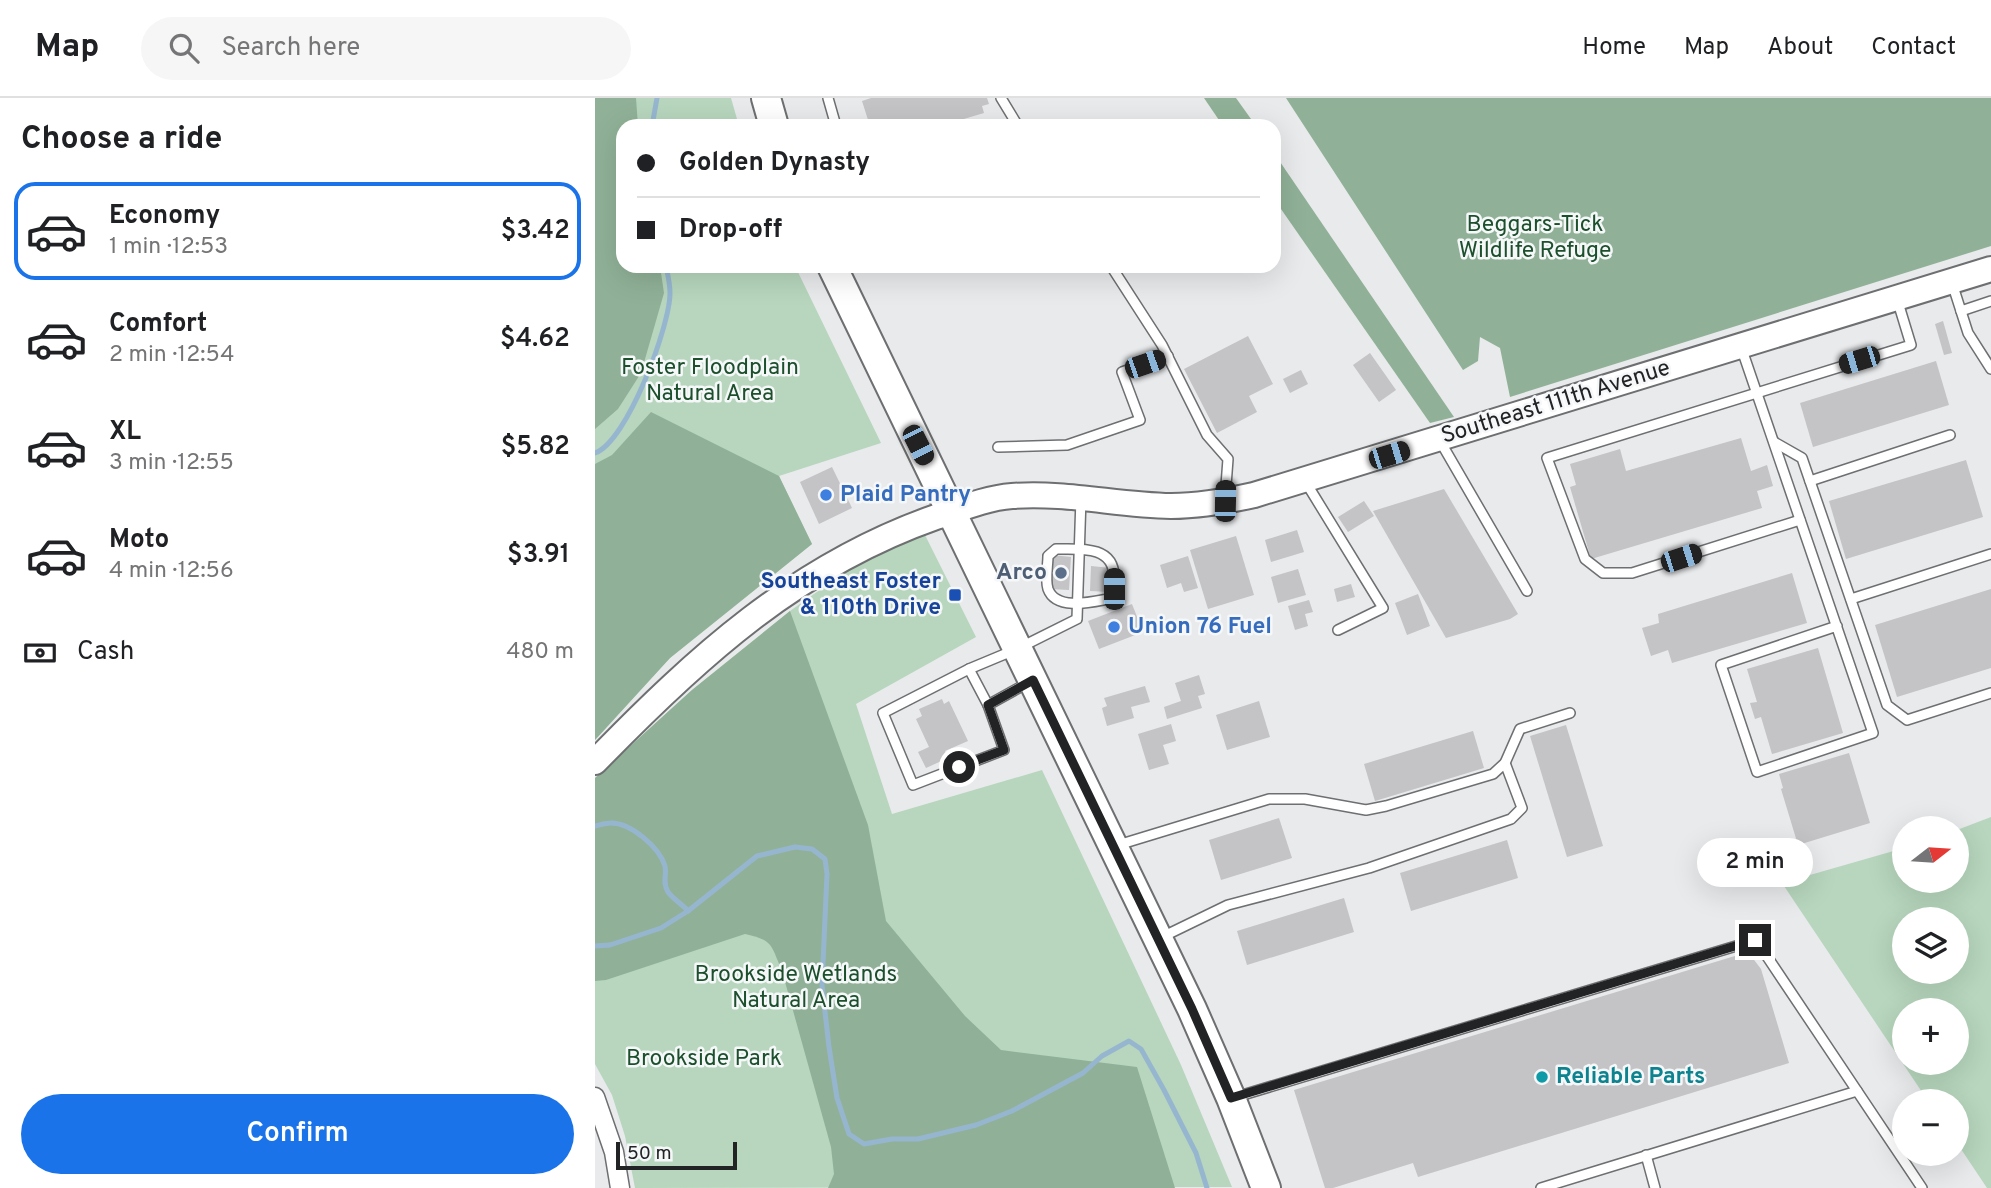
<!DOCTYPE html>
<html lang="en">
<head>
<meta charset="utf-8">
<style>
	body { margin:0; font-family:Overpass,sans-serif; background:#f6f6f6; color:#202124; height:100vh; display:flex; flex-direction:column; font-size:26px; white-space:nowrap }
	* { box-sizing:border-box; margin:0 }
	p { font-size:23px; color:#757577 }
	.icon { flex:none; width:38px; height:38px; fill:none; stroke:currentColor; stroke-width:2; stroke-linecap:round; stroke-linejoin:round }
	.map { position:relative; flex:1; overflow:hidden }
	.sheet { display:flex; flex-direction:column; background:#fff; width:595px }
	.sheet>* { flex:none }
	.guide { position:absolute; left:21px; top:21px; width:665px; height:154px; border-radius:21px; box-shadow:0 7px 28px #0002; display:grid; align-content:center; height:154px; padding:0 21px; background:#fff }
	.needle { width:46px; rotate:73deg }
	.buttons { position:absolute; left:1297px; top:718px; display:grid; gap:14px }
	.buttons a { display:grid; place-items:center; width:77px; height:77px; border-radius:50%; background:#fff; box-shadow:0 7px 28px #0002; font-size:35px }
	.scale { position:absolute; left:21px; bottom:18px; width:121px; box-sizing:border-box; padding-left:7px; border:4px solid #222324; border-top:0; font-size:19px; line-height:24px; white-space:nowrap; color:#222324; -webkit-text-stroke:5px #f5f7f9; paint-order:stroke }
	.end { position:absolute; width:32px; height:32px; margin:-16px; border:9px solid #222324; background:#fff; box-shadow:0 0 0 4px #fff }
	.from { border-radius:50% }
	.bubble { position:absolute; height:49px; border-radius:24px; background:#fff; box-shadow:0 7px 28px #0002; font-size:23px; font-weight:600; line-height:49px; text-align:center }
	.car { position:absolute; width:21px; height:42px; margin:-21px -10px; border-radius:9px; box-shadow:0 0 5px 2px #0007; background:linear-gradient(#222 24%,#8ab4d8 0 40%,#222 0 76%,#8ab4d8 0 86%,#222 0) }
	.guide b { display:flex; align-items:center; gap:24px; height:66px; font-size:26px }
	.guide b+b { border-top:2px solid #e0e0e0 }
	.guide i { width:18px; height:18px; background:#202124 }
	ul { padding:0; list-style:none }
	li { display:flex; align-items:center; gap:21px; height:98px; margin:0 14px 10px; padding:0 7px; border:4px solid transparent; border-radius:21px }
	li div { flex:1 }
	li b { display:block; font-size:26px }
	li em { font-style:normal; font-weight:600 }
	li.selected { border-color:#1a73e8 }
	li>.icon { width:63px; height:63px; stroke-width:1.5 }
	h2 { padding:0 21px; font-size:32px; line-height:84px }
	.pay { display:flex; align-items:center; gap:18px; height:77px; padding:0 21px; font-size:26px }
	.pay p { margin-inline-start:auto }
	.primary-button { display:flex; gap:14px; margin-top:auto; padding:14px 21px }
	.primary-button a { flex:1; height:80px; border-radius:42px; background:#1a73e8; color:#fff; font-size:28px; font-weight:600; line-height:80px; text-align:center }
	header { display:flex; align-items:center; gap:42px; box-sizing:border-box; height:98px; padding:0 35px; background:#fff; border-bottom:2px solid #e0e0e0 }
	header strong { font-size:33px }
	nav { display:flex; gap:38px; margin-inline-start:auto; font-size:24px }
	.search { width:490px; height:63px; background:#f6f6f6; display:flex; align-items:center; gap:18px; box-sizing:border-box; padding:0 24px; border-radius:38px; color:#757577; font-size:26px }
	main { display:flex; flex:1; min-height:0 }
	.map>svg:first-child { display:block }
	.green { fill:#b7d6bd; fill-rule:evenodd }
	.forest { fill:#90b197 }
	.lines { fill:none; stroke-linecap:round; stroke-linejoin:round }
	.stream { stroke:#96b6d0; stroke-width:5 }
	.building { fill:#c4c3c6 }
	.lane-casing { stroke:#6d6f71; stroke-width:12 }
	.street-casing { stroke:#6d6f71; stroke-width:21 }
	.secondary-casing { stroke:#6d6f71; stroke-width:28 }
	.primary-casing { stroke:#6d6f71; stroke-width:32 }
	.lane { stroke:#fff; stroke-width:9 }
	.street { stroke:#fff; stroke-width:18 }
	.secondary { stroke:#fff; stroke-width:24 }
	.primary { stroke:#fff; stroke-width:28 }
	.route { stroke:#222324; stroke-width:9 }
	.shop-dot { fill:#3f7fe0; stroke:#f5f7f9; stroke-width:2.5 }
	.service-dot { fill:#5c6f8a; stroke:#f5f7f9; stroke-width:2.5 }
	.transit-dot { fill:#1a4fb4; stroke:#f5f7f9; stroke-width:2.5 }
	.culture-dot { fill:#0f9aa8; stroke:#f5f7f9; stroke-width:2.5 }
	.labels { text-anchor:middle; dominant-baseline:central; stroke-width:5; stroke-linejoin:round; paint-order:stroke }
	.park-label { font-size:23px; fill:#1c502d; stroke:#f5f7f9 }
	.street-label { font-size:23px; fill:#222324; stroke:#f5f7f9 }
	.shop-label { font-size:23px; font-weight:bold; fill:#366cbe; stroke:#f5f7f9; text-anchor:start }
	.service-label { font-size:23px; font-weight:bold; fill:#4e5e75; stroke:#f5f7f9; text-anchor:end }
	.transit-label { font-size:23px; font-weight:bold; fill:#164399; stroke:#f5f7f9; text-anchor:end }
	.culture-label { font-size:23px; font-weight:bold; fill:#0d838f; stroke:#f5f7f9; text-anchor:start }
</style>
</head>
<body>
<header>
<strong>Map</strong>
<div class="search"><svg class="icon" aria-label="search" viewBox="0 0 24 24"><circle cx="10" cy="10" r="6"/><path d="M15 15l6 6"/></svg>Search here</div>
<nav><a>Home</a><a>Map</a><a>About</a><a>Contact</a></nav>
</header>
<main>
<section class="sheet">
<h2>Choose a ride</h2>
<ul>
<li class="selected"><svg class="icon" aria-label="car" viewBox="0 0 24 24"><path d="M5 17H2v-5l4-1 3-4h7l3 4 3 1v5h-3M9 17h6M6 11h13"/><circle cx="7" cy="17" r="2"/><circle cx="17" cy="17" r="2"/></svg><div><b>Economy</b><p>1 min · 12:53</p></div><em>$3.42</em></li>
<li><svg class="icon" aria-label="car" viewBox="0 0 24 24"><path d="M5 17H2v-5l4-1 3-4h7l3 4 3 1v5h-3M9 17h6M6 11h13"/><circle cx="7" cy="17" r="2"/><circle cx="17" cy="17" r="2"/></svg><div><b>Comfort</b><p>2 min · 12:54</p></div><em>$4.62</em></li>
<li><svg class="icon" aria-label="car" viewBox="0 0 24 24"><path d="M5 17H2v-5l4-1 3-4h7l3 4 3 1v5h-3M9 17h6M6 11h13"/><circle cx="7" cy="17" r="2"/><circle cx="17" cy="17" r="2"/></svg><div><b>XL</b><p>3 min · 12:55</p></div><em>$5.82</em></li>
<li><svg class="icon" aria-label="car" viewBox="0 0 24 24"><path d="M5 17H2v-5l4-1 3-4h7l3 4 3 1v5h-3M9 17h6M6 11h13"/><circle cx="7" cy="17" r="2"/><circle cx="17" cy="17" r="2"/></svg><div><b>Moto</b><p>4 min · 12:56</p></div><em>$3.91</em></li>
</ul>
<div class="pay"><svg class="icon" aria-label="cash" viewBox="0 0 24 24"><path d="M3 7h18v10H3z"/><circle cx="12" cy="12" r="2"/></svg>Cash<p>480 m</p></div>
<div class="primary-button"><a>Confirm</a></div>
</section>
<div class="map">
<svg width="1396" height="1090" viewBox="0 0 1396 1090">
	<rect width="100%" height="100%" fill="#e8eaec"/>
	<g class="green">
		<polygon points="0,0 136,0 144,28 28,28 28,168 200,168 286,345 184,378 217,446 75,560 0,642"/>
		<polygon points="329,435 381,539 261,606 297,716 447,672 586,967 637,1089 40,1090 30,1038 17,997 0,966 0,680 97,592 195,513 260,467"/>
		<path d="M1396,719V1090H1392L1362,1045V1003H1333L1187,785L1309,750V782H1362V732ZM1309,821H1362V873H1309ZM1309,912H1362V964H1309Z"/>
	</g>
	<g class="forest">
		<polygon points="0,0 41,0 43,28 28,28 28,168 65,168 69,195 46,275 23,311 0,331"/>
		<polygon points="609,0 641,0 661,28 628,28"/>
		<polygon points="691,0 1396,0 1396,148 915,299 905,250 885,239 883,263 868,272"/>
		<polygon points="679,55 859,319 835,325 679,101"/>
		<polygon points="56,314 184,378 217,446 75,560 0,642 0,366 17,357"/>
		<path d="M195,513L273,727L291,823L370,918L406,952L542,969L580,1090H233L239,1076L236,1049L187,873C176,847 178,842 150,836L11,882L0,883V680L97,592Z"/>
	</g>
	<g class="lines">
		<g class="stream">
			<polyline points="57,28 62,0"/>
			<path d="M0,355C32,344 75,228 75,195C75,186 73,177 71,168"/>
			<path d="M0,728C5,727 11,725 16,725C36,725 64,749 70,768C72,778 67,784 73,794C78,801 87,806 93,813"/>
			<polyline points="0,848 15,847 66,830 93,813 162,758 200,749 217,751 230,761 232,776 227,887 234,949 242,1000 254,1036 269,1046 297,1041 323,1041 381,1027 417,1013 488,975 507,958 534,943 546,951 569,992 601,1055 612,1090"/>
		</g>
	</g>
	<g class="building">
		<polygon points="276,0 392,0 394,6 387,8 389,15 345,28 275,28 267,3"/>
		<polygon points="1348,223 1357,255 1349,257 1340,226"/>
		<polygon points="653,238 678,286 654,298 662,314 622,335 589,271"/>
		<polygon points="775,255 801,292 784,304 758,267"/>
		<polygon points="1341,263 1354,307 1218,349 1205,305"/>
		<polygon points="706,272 713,286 695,295 688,281"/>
		<polygon points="1146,340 1156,373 1172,367 1178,388 1162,393 1167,410 996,461 975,389 981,387 975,366 1025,351 1031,373"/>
		<polygon points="1371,362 1388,419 1251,461 1234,403"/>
		<polygon points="237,369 257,410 224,426 205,384"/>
		<polygon points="849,391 923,516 915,521 851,540 778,413"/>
		<polygon points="769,403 779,418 753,434 743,419"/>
		<polygon points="702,432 709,454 676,464 670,442"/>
		<polygon points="641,438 659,497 613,511 595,452"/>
		<polygon points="457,457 476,459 474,492 455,491"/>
		<polygon points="593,458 603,490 589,494 586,485 572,490 565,467"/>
		<polygon points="496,468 516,470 514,494 495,493"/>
		<polygon points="703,471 711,497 683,505 676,479"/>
		<polygon points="1197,475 1212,525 1077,565 1073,552 1056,558 1047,530 1064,525 1063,516"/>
		<polygon points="756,486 760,499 742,504 739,491"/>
		<polygon points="1396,491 1396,570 1302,599 1280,527"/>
		<polygon points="823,496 835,528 812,537 800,505"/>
		<polygon points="714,502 718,514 710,516 713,528 700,532 693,508"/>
		<polygon points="537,506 548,534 504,551 493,523"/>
		<polygon points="1223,550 1248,635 1177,656 1166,619 1160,621 1155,605 1162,604 1152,571"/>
		<polygon points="604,577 610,596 603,598 607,610 572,621 569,609 586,603 580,585"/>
		<polygon points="550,588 555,604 536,609 539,620 512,628 507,610 512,608 509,600"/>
		<polygon points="347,601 349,606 354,603 373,643 350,653 353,660 331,670 323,654 334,649 321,621 327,618 324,611"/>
		<polygon points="664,603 675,639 632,652 621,617"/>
		<polygon points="576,626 581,643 568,647 574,666 554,672 543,636"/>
		<polygon points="971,627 1008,748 972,759 935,638"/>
		<polygon points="878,633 889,670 780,703 769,666"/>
		<polygon points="1254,655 1275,725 1203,747 1186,691 1188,690 1184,676"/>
		<polygon points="684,720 697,760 626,782 614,742"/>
		<polygon points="912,742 923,780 816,813 805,775"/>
		<polygon points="749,800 759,834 652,867 642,833"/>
		<polygon points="1153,854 1166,871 1194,965 823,1079 818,1065 738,1090 730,1090 699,992"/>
	</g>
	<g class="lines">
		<defs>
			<g id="lane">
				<polyline points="233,0 241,28"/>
				<polyline points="406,0 423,28"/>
				<polyline points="516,168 567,247 612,337 633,361 630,401"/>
				<polyline points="1357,185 1373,235 1396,271"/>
				<polyline points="1366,213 1396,203"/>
				<polyline points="1146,249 1278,635 1162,674 1126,567 1242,528"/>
				<polyline points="845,343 932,493"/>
				<polyline points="1179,344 1207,360 1292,607 1312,622 1396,595"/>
				<polyline points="403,349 472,347 545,322 527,274 573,258"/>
				<polyline points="710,383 788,510 743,532"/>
				<polyline points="1215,383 1355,337"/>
				<polyline points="1205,422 1037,475 1008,475 990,461 952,360 1316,247 1302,201"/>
				<path d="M461,451C484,451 519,447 519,479C519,488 518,492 513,501C497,504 461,513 453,491C450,482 453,467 453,458Z"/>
				<polyline points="1256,501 1396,456"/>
				<polyline points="374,571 393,607"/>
				<polyline points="436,583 393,607 409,652 318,687 288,615 374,571 422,551 482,521 486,400"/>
				<polyline points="523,747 674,701 710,701 771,712 791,708 898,676 910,665 925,631 975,615"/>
				<polyline points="565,840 633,807 774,770 916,721 927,710 910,665"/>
				<polyline points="641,999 1161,842 1327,1090"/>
				<polyline points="1051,1057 1060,1090"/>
				<polyline points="946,1090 1262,993"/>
			</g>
			<polyline id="street" points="0,999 19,1054 25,1090"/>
			<path id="secondary" d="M0,664C101,560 201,468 341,419C365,411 391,400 417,398C471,394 522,407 576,408C604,408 632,403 659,397L1396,171"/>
			<g id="primary">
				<polyline points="171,0 179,28"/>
				<polyline points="237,168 597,911 636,1000 671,1090"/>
			</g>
		</defs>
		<use href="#lane" class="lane-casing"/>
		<use href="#street" class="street-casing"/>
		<use href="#secondary" class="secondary-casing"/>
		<use href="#primary" class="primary-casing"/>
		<use href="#lane" class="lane"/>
		<use href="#street" class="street"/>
		<use href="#secondary" class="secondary"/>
		<use href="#primary" class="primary"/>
	</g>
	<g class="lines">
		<polyline class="route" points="364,669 409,652 393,607 438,582 597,911 636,1000 1160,842"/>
	</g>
	<g class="shop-dot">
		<circle cx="231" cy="397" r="7"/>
		<circle cx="519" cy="529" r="7"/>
	</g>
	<circle class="service-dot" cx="466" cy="475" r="7"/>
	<rect class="transit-dot" x="353" y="490" width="14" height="14" rx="3.5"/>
	<circle class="culture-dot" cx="947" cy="979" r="7"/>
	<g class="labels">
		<g class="park-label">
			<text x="940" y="127">Beggars-Tick<tspan x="940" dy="26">Wildlife Refuge</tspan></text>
			<text x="115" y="270">Foster Floodplain<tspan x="115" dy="26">Natural Area</tspan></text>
			<text x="201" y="877">Brookside Wetlands<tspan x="201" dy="26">Natural Area</tspan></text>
			<text x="109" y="961">Brookside Park</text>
		</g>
		<g class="street-label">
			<text transform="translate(961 305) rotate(-17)">Southeast 111th Avenue</text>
		</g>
		<g class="shop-label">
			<text x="245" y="397">Plaid Pantry</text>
			<text x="533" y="529">Union 76 Fuel</text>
		</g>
		<g class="service-label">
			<text x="452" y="475">Arco</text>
		</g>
		<g class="transit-label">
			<text x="346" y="484">Southeast Foster<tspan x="346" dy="26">&amp; 110th Drive</tspan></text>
		</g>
		<g class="culture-label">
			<text x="961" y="979">Reliable Parts</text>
		</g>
	</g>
</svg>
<div class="buttons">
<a><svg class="needle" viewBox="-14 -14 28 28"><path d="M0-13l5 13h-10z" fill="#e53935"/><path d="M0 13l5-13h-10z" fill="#757577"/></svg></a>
<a><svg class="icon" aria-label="layers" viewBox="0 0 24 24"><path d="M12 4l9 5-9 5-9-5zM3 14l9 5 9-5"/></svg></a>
<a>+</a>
<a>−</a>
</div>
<div class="scale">50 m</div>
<i class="end from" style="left:364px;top:669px"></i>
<i class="end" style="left:1160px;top:842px"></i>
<div class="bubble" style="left:1102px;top:740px;width:116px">2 min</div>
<i class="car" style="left:1264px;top:262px;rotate:253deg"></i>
<i class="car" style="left:550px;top:266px;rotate:71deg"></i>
<i class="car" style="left:323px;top:347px;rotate:153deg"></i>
<i class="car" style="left:794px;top:357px;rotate:73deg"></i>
<i class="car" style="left:630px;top:403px;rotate:1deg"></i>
<i class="car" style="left:1086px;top:460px;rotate:72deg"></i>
<i class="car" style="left:519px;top:491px;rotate:0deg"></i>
<div class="guide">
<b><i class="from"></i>Golden Dynasty</b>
<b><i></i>Drop-off</b>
</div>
</div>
</main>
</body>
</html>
